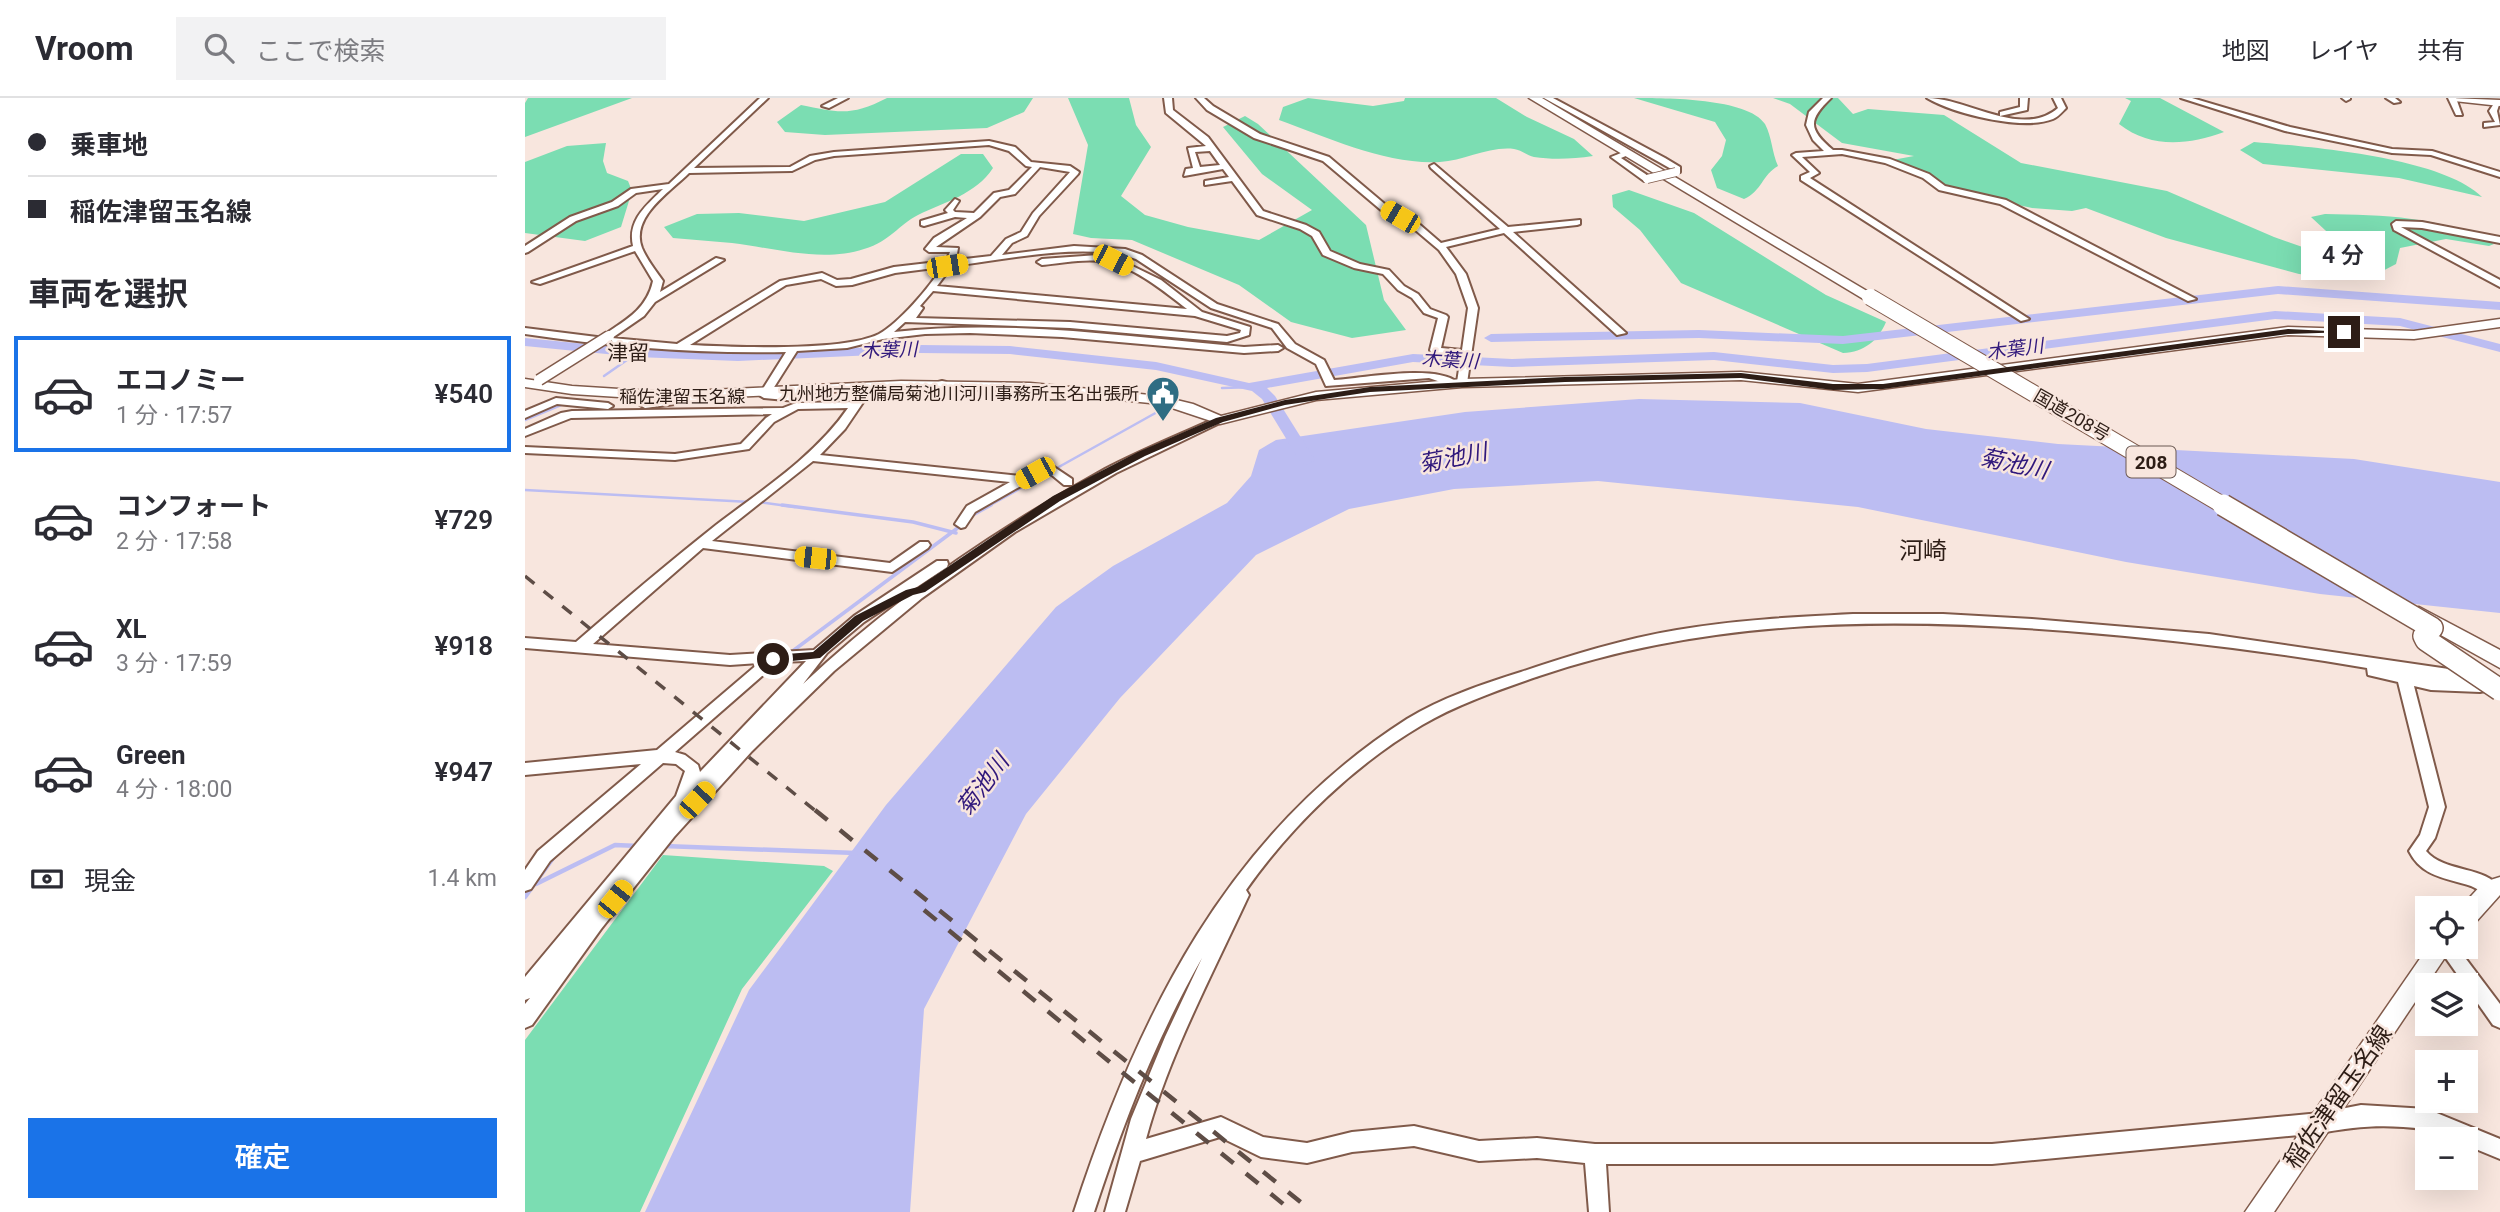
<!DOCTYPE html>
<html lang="ja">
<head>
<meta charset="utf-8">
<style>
	body { margin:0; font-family:Roboto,"Noto Sans JP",sans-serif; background:#f2f2f3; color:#2b2b33; height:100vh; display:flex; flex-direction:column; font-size:26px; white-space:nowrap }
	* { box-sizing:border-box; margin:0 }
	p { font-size:23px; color:#7c7c81 }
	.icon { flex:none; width:38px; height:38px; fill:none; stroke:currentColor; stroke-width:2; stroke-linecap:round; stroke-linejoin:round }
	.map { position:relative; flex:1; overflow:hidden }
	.sheet { display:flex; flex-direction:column; background:#fff; width:525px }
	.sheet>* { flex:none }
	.hud { display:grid; align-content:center; height:154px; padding:0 28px; background:#fff }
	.fabs { position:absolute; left:1890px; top:798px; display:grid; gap:14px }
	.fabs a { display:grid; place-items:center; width:63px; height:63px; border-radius:0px; background:#fff; box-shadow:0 7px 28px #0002; font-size:35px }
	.end { position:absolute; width:32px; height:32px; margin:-16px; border:9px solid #2d1d16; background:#fff; box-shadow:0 0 0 4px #fff }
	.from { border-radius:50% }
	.bubble { position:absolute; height:49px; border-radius:0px; background:#fff; box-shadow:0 7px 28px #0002; font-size:23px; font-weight:600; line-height:49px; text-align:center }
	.car { position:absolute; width:21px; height:42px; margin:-21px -10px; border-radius:9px; box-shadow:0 0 5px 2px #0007; background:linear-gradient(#f5c518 24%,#345 0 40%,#f5c518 0 76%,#345 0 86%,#f5c518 0) }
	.hud b { display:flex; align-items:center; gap:24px; height:66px; font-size:26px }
	.hud b+b { border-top:2px solid #e1e1e2 }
	.hud i { width:18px; height:18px; background:#2b2b33 }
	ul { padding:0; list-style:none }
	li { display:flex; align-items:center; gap:21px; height:116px; margin:0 14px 10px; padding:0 14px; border:4px solid transparent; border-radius:0px }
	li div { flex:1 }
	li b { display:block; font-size:26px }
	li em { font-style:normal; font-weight:600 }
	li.on { border-color:#1a73e8 }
	li>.icon { width:63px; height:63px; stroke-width:1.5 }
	h2 { padding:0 28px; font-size:32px; line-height:84px }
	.pay { display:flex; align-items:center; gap:18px; height:77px; padding:0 28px; font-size:26px }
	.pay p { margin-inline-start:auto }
	.cta { display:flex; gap:14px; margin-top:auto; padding:14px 28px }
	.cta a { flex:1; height:80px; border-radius:0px; background:#1a73e8; color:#fff; font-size:28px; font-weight:600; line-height:80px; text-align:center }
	header { display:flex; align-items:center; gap:42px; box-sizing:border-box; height:98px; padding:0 35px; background:#fff; border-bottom:2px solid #e1e1e2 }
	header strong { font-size:33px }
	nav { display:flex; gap:38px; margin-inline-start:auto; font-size:24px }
	.search { width:490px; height:63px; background:#f2f2f3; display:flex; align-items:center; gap:18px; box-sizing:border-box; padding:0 24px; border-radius:0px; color:#7c7c81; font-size:26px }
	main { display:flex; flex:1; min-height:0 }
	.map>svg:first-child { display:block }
	.green { fill:#7bddb2 }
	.water { fill:#bcbdf2 }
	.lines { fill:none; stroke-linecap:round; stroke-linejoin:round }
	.stream-far2 { stroke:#bcbdf2; stroke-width:2.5 }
	.stream-far1 { stroke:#bcbdf2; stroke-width:3.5 }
	.stream { stroke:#bcbdf2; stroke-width:4.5 }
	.river { fill:#bcbdf2; fill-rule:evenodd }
	.minor-casing { stroke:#805a4a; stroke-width:4 }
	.major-casing { stroke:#805a4a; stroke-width:3 }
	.highway-casing { stroke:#805a4a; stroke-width:3 }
	.minor { fill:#fff; fill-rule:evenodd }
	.major { fill:#fff; fill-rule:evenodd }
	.highway { fill:#fff; fill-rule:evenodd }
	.rail-far1 { stroke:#5e4d46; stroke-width:3.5; stroke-dasharray:12 12; stroke-linecap:butt }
	.rail { stroke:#5e4d46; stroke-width:4.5; stroke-dasharray:16 16; stroke-linecap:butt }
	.minor-bridge-far1-casing { stroke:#805a4a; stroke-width:10; stroke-linecap:butt }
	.minor-bridge-casing { stroke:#805a4a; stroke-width:13; stroke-linecap:butt }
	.highway-bridge-far1-casing { stroke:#805a4a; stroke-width:18; stroke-linecap:butt }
	.highway-bridge-casing { stroke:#805a4a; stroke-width:24; stroke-linecap:butt }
	.minor-bridge-far1 { stroke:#fff; stroke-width:8 }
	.minor-bridge { stroke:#fff; stroke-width:10 }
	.highway-bridge-far1 { stroke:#fff; stroke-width:16 }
	.highway-bridge { stroke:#fff; stroke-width:21 }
	.route { fill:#2d1d16 }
	.labels { text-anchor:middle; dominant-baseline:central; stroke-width:5; stroke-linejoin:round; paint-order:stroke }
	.far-poi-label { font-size:18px; fill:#2d1d16; stroke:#f8e6de; text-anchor:end }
	.far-street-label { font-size:18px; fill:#2d1d16; stroke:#f8e6de }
	.far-water-label { font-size:19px; font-style:italic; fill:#30187c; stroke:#f8e6de }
	.shield { fill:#f8e6de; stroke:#6a5952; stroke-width:2 }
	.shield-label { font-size:19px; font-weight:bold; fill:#2d1d16 }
	.far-quarter-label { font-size:21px; fill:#2d1d16; stroke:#f8e6de }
	.water-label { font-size:23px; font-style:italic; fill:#30187c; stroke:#f8e6de }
	.quarter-label { font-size:24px; fill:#2d1d16; stroke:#f8e6de }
	.near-street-label { font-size:24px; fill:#2d1d16; stroke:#f8e6de }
</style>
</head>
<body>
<header>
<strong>Vroom</strong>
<div class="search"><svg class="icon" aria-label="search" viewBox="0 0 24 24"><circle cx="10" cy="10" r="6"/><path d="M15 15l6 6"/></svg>ここで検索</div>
<nav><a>地図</a><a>レイヤ</a><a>共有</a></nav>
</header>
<main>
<section class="sheet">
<div class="hud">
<b><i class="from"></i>乗車地</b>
<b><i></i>稲佐津留玉名線</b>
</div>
<h2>車両を選択</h2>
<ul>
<li class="on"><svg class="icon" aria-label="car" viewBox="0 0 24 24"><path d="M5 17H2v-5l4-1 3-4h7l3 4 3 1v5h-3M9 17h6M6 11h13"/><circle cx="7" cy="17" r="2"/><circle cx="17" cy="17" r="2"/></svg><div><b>エコノミー</b><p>1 分 · 17:57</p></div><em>¥540</em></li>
<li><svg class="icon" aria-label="car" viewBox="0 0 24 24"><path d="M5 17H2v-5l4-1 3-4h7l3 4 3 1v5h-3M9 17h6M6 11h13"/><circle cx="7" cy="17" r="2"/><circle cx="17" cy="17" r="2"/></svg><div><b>コンフォート</b><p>2 分 · 17:58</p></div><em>¥729</em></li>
<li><svg class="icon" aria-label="car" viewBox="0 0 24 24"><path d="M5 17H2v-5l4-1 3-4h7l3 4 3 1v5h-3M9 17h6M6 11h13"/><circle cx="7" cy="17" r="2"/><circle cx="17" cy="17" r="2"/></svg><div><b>XL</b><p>3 分 · 17:59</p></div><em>¥918</em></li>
<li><svg class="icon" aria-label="car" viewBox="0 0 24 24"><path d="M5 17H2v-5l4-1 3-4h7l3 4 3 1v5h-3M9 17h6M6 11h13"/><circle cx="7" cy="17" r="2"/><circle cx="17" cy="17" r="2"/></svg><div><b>Green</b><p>4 分 · 18:00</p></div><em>¥947</em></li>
</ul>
<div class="pay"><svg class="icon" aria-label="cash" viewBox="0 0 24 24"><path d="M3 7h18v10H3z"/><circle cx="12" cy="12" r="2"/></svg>現金<p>1.4 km</p></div>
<div class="cta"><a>確定</a></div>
</section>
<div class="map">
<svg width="1975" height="1114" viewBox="0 0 1975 1114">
	<rect width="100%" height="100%" fill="#f8e6de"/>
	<g class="green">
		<polygon points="3,0 107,0 0,39 0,5"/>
		<path d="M362,0H508L499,14L462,30L300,37L260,34L252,24L276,7C314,15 327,18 362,0Z"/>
		<polygon points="543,0 604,0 611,27 626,49 596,98 620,117 663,129 734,142 787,112 737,76 698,29 720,18 733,26 841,127 859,202 881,232 827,240 766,224 714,187 607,142 566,140 548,136 563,47"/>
		<path d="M783,0L848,8L879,3L880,0H971L1002,19L1049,41L1068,58C1048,61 1028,62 1009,59C1002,57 996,52 989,51C964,48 939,63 915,64C861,67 804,40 754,22L758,9Z"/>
		<path d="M1109,0C1141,0 1223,0 1240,26C1247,39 1247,55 1253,68C1237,77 1237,93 1219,101L1192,90L1186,72L1197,58L1201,42L1190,24Z"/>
		<path d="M1248,0H1313L1328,16L1343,11L1419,17L1496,65L1642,93L1749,139L1786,152L1828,158L1786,119L1800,116C1857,117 1918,118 1969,146L1964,148L1921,141L1875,150L1871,166L1848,178L1818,181L1774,176L1641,140L1561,110L1547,113L1507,110L1429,93L1362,63L1389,58L1317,45L1265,6Z"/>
		<path d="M1600,0H1635L1699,34C1663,47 1626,51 1594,26L1606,3Z"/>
		<path d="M1729,44C1786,49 1916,59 1957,99L1874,80L1738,66L1715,52Z"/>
		<polygon points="81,45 78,63 82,75 103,83 107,93 96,129 60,143 0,135 0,64 42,48"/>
		<path d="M436,56H458L468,70C451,96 420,104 393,117C373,127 366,143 339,151C297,165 249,150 207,145C187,143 168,142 148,140L139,129L172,116L214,115L279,123L360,104Z"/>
		<path d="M1104,92L1169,115L1301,197L1361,224C1353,243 1339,254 1318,255L1156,185L1115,132L1088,109L1087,97Z"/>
		<polygon points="138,757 299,768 308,773 217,891 115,1114 0,1114 0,942"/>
	</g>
	<polygon class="water" points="1114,301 1275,305 1401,331 1533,346 1829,361 1975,384 1975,515 1795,496 1601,464 1333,409 1073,383 929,391 824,411 731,457 595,600 501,716 399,911 385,1114 120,1114 224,892 361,707 531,509 588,468 702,405 726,378 734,352 751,342 940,314"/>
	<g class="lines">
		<g class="stream-far2">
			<polyline points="79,278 112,255"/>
			<polyline points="697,290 731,289"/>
			<polyline points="0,322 36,307"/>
			<polyline points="0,392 225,404"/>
			<polyline points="233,404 270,409"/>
			<polyline points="462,409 643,308"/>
		</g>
		<g class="stream-far1">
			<polyline points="257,407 388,424 431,435"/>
			<polyline points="446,418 466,407"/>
			<polyline points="265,555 438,426"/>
			<polyline points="227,586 257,562"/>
		</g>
		<g class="stream">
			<polyline points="139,748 331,755"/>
			<polyline points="11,786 90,747 114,748"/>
			<polyline points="0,799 31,756"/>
		</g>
		<g class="river">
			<polygon points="1753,188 1975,204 1975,212 1753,196 1318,246 1174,240 966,244 959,240 966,236 1174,232 1318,238"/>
			<polygon points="1750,213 1875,220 1975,246 1975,254 1875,228 1750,221 1342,274 1308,275 1189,262 987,269 888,264 742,290 750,298 790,362 782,367 776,365 737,301 727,293 631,272 485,256 395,255 213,263 112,259 0,248 0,240 112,251 213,255 395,247 485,248 631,264 724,285 888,256 987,261 1189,254 1308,267 1342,266"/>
		</g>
		<defs>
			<g id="minor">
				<path d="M235,0H243L169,70L265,69L285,58L309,54L464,43L490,49L506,64L545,68L554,74L553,76L514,118L502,138L487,145L477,157L549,148L600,151L617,157L692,206L753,226L770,246L799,262L809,282C839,280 910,266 932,284L936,258L906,254L905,252L913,220L899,215L887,200L873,192L858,176L829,170L798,157L787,138L775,131L732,117L707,83L680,87V83L704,79L698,71L659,78L661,71L668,70L663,50L681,48L641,15L639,0H647L648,12L683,39L738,113L781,127L794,134L805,153L835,166L864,172L879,188L893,196L905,211L921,217L923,219L916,250L937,252L943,210L931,176L914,152L888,130L856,112L798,63L729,40L682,12L671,0H679L688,8L735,36L804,59L862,108L894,126L916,145L975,131L906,70L905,68L909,66L983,129L1055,122V126L1052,127L988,134L1101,235L1092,237L979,135L921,149L941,176L953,210L942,285L937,288L932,285L927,288L904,280L801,288L791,266L762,250L747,230L686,210L611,161C562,143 479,162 427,168L412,188L662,211C640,194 610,169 582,164C562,160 538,165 517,167L512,164L517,161L573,157L591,160L636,182L677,214L725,229L724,237L702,244L545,230L380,224L369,234C486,221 603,239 719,249L753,247L758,250L753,253L719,255L537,239L445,235L400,236L358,241L322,250L272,253L246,294L286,299V303L282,304L239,300L234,297L261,254C174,256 86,249 0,236V230L80,240V236C103,221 122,210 128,183L110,153L15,186L7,184L108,148C102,122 122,107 138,91L111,95L93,108L51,123L3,154L0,155V148L45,119L87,104L106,91L144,86ZM464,47L484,53L501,68L507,69L484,92L469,95L449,115L430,114L428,112L434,103L430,101L420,112L423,115L396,123V127L399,128L430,119L442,120L409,140L400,151L404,154H425L421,163L369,169L326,181L312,182L297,175L255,183L152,246L87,240L119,218L130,204L199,162L191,160L135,194L138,183C131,173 122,162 117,150C105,119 145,94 164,75L267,73L290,62L309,58ZM685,53L695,67L675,69L670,54ZM515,69L545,74L508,115L496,134L481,141L466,158L431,162L433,150L411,149L455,119L475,99L490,96ZM417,169C405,189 374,225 354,236C318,254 207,249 165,247L261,187L296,181L311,188L327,187L370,175ZM408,193L670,218L716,232L715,235L702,238L545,224L391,220L398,210L395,208Z"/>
				<polygon points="313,0 323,0 304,10 297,8"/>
				<polygon points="1019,0 1028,0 1140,60 1155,69 1155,74 1148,76 1148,72 1134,64"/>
				<path d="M1298,0H1306C1283,22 1283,31 1308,52H1317L1365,61L1404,76L1420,88L1481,102L1671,201L1663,203L1475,106L1414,92L1398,80L1360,65L1317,56L1277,59L1294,75L1285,80L1504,221L1496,223L1276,82V78L1285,74L1267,57L1271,55L1299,53L1288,42L1281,27L1284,14Z"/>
				<path d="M1402,0C1442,0 1497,41 1533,10L1528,0H1536L1541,10C1537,14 1533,19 1528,21C1498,33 1429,16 1402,0Z"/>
				<polygon points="1495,0 1503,0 1502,12 1475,18 1475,14 1495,9"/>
				<polygon points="1656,0 1667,0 1765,29 1867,51 1907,53 1975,74 1975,79 1906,57 1867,55 1760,33"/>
				<polygon points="1817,0 1825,0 1825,1 1821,3"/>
				<polygon points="1861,0 1870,0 1875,4 1869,5"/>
				<polygon points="1923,0 1931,0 1937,17 1931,17"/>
				<polygon points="1970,4 1975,4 1972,13 1975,27 1959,29 1959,25 1970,24 1964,13"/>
				<polygon points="1101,53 1108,55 1096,60 1125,79 1125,83 1119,83 1086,59"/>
				<polygon points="1871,123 1897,124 1975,139 1975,145 1897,130 1876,129 1975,182 1975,189 1869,132 1867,126"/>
				<path d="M417,283L421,284V288L379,299L339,303L320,331L295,357L496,378L523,365L547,381V387H539L522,373L450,414L440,429L436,430L430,426L442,408L485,384L288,363L187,443L365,465L395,444H403L405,447L403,450L367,474L178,450L68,546L205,557L289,552L329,518L412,463H422L423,466L422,469L339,524L302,555L278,586C368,501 472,431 580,371C616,352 654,337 691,320L695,319L701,322L591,375L490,434L397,500L309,573L227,653L149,739L76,831L7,927L0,930V906L5,900L0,902V879L151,698L160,673L151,666L138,665L25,763L6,791L0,793V772L13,753L116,666L0,677V665L132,652L234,565L205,567L0,550V540L51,544C97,504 143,465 191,427C237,392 290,358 323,310L273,311L249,324L224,351L150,362L0,355V349L150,356L216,346L241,320L247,316L46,320L0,338V331L36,315L47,313L258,310L271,305L328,304L332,298L336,297L379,293ZM281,563L175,674L173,667L160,657L150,654L253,564Z"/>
				<polygon points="176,297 181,300 180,302 120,310 115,307 120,304"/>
				<polygon points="31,300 83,305 88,308 83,311 32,306 0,320 0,313"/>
				<path d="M1328,516H1418L1507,521L1684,536L1958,576L1960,580L1957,584L1962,589L1960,593L1955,594L1906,592L1889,588L1920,709L1910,740L1901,753C1919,775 1964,768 1974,791L1972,796L1966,798C1959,796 1953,791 1946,788C1921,780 1897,779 1884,753L1895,737L1904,709L1873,584L1843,577L1842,570C1742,553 1643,541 1542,533C1363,519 1186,520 1014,578C974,592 933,606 897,627C829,667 766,728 721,792L724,797C688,875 643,959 621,1041L696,1019L738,1039L782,1045L827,1034L889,1028L954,1043L1012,1040L1070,1046H1467L1795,1015L1836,1007L1902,1011L1975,1041V1061L1941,1047V1041C1924,1041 1914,1033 1899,1031C1861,1026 1832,1028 1795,1035L1467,1066H1081L1084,1114H1064L1060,1065L1012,1060L954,1063L889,1048L827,1054L782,1065L736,1059L695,1039L615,1063L600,1114H580L606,1021L640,939L677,860C630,943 599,1023 569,1114H549C613,918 702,736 882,621C916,600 958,586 996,574C1047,557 1098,541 1152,532C1210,522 1269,519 1328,516Z"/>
				<polygon points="1913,849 1932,849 1975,906 1975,930 1968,927"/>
			</g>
			<g id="major">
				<polygon points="1925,0 1975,2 1975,8 1929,3"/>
				<polygon points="1975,221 1975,229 1889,241 1763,237 1333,294 1216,282 937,289 791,302 695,326 635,306 505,293 376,291 141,302 47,296 0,289 0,281 47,288 141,294 376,283 505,285 635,298 668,306 696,318 791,294 937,281 1216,274 1333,286 1763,229 1889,233"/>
				<polygon points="1975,779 1975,797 1949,826 1941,829 1941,810 1935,810 1959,784"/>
				<polygon points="1903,849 1927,849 1749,1114 1720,1114"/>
			</g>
			<g id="highway">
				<polygon points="1004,0 1017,0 1352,199 1340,202"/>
				<polygon points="1894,509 1975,552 1975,570 1887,521 1884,516 1887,511"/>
			</g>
		</defs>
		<use href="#minor" class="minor-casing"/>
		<use href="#major" class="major-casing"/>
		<use href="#highway" class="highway-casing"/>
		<use href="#minor" class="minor"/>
		<use href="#major" class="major"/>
		<use href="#highway" class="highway"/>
		<polyline class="rail-far1" points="0,478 292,714"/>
		<g class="rail">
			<polyline points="290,712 788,1114"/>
			<polyline points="399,812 768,1114"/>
		</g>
		<defs>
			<polyline id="minor-bridge-far1" points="1122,81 1151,74"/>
			<polyline id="minor-bridge" points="14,282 84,238"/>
			<polyline id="highway-bridge-far1" points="1345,199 1701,409"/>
			<polyline id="highway-bridge" points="1698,407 1907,530 1899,538 1901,542 1975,592"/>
		</defs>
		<use href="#minor-bridge-far1" class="minor-bridge-far1-casing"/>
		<use href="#minor-bridge" class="minor-bridge-casing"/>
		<use href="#highway-bridge-far1" class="highway-bridge-far1-casing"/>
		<use href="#highway-bridge" class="highway-bridge-casing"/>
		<use href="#minor-bridge-far1" class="minor-bridge-far1"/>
		<use href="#minor-bridge" class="minor-bridge"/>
		<use href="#highway-bridge-far1" class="highway-bridge-far1"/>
		<use href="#highway-bridge" class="highway-bridge"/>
	</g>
	<polygon class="route" points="1763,231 1824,234 1763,236 1358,291 1308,292 1216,280 1040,284 845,294 760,307 698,324 620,358 535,403 400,494 388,497 338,523 295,560 248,565 242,561 248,557 288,554 330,518 381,492 393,489 528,398 613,354 691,320 760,302 845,289 1040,279 1216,275 1308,286 1358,286"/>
	<defs>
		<symbol id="civic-pin" viewBox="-11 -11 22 30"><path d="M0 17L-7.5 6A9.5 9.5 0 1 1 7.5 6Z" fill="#2f6d83" stroke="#f8e6de"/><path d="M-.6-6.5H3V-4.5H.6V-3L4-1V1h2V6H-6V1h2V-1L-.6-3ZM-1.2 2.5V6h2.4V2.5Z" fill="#fff"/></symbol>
	</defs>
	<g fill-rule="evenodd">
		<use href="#civic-pin" x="619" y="276" width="38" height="52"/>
	</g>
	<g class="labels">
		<g class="far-poi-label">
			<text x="614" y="295">九州地方整備局菊池川河川事務所玉名出張所</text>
		</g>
		<g class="far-street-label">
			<text x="157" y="298">稲佐津留玉名線</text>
			<text transform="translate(1547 317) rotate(30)">国道208号</text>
		</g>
		<g class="far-water-label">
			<text transform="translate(1490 251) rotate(-7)">木葉川</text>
			<text transform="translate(364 252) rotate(-2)">木葉川</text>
			<text transform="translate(925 262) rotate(3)">木葉川</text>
		</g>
		<rect class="shield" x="1601.5" y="348.5" width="49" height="31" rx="5"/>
		<g class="shield-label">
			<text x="1626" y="364">208</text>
		</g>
		<g class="far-quarter-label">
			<text x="103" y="255">津留</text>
		</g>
		<g class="water-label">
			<text transform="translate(928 360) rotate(-11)">菊池川</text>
			<text transform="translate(1489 366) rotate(12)">菊池川</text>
			<text transform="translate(458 687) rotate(-53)">菊池川</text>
		</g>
		<g class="quarter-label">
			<text x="1398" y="453">河崎</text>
		</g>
		<g class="near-street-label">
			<text transform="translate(1813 999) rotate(-55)">稲佐津留玉名線</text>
		</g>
	</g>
</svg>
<div class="fabs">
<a><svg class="icon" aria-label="locate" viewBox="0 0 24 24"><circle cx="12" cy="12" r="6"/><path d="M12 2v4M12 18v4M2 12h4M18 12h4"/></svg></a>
<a><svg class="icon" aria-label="layers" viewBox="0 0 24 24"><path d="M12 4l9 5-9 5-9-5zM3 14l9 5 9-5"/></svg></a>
<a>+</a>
<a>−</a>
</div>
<i class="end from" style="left:248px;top:561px"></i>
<i class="end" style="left:1819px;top:234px"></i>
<div class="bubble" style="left:1776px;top:133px;width:84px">4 分</div>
<i class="car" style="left:875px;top:119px;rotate:300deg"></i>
<i class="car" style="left:588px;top:162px;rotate:117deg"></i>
<i class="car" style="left:422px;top:168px;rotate:81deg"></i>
<i class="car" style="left:510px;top:375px;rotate:241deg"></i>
<i class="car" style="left:290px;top:460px;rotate:276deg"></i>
<i class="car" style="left:172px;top:702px;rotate:43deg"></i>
<i class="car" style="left:90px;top:801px;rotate:39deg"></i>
</div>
</main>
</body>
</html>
